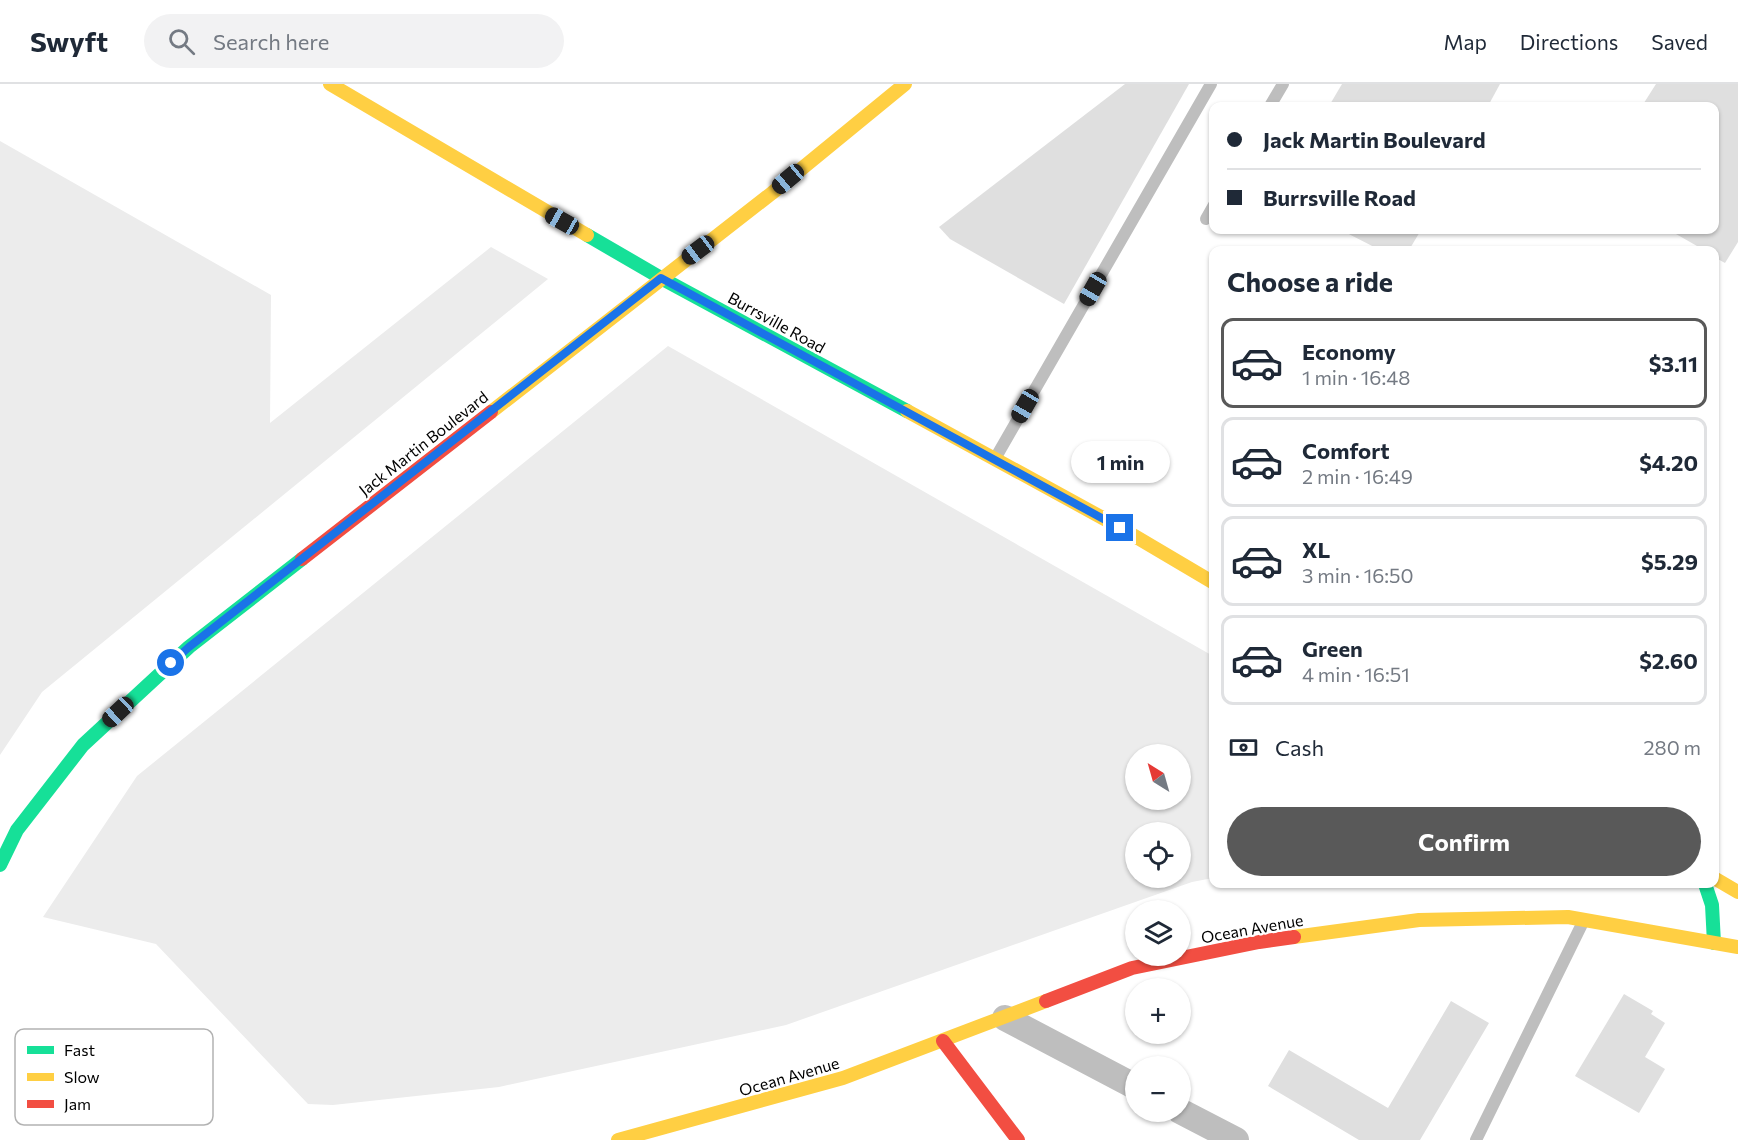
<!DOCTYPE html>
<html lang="en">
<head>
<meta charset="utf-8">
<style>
	body { margin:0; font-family:Commissioner,sans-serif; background:#f2f2f3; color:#1f2937; height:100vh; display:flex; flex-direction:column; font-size:22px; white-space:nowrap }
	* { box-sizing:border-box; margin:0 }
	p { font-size:20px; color:#747a83 }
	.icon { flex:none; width:33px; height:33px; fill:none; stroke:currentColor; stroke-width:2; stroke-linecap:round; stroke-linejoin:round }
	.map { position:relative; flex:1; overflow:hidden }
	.panel { position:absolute; left:1209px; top:162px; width:510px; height:642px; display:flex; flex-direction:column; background:#fff; border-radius:12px; box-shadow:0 2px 4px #0004 }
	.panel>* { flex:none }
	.banner { position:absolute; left:1209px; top:18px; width:510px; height:132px; border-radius:12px; box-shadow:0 2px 4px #0004; display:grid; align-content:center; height:132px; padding:0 18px; background:#fff }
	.needle { width:39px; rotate:323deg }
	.buttons { position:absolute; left:1125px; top:660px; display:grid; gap:12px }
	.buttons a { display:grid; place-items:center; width:66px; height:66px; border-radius:50%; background:#fff; box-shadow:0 2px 4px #0004; font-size:30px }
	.end { position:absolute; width:27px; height:27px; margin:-14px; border:8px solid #1a73e8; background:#fff; box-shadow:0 0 0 3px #fff }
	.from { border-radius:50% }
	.bubble { position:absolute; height:42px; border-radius:21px; background:#fff; box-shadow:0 2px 4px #0004; font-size:20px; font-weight:700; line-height:42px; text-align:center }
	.car { position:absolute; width:18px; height:36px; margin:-18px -9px; border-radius:8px; box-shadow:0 0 4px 2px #0007; background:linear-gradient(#222 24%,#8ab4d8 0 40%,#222 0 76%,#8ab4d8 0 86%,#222 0) }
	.banner b { display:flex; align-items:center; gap:21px; height:57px; font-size:22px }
	.banner b+b { border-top:2px solid #e0e1e3 }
	.banner i { width:15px; height:15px; background:#1f2937 }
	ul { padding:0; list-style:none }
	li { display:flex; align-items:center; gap:18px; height:90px; margin:0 12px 9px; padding:0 6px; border:3px solid #e0e1e3; border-radius:12px }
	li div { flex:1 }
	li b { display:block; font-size:22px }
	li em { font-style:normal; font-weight:700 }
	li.active { border-color:#595959 }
	li>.icon { width:54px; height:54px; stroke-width:1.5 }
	h2 { padding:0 18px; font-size:27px; line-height:72px }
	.pay { display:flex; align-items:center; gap:15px; height:66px; padding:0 18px; font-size:22px }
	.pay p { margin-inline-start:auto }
	.action { display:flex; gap:12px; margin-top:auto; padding:12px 18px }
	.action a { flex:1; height:69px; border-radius:36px; background:#595959; color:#fff; font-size:24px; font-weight:700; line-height:69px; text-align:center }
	header { display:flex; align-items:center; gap:36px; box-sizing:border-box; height:84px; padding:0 30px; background:#fff; border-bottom:2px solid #e0e1e3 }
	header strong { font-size:28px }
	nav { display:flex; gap:33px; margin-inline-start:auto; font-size:21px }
	.search { width:420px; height:54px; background:#f2f2f3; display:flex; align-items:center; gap:15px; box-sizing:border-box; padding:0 21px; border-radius:33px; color:#747a83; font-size:22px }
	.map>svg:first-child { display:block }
	.green { fill:#ececec; fill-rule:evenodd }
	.building { fill:#dfdfdf }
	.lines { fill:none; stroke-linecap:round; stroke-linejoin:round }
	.lane { stroke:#bebebe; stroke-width:12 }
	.street { stroke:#bebebe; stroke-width:26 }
	.fast { stroke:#16e098; stroke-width:14 }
	.slow { stroke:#ffcf43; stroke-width:14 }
	.jam { stroke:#f24e42; stroke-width:14 }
	.route { stroke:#1a73e8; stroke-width:8 }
	.labels { text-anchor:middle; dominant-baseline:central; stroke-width:4.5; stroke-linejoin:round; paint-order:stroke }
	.street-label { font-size:16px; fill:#000; stroke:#fff }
	.key { fill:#fff; stroke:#b2b2b2; stroke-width:1.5 }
	.key-label { font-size:16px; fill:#000 }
</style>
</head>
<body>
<header>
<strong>Swyft</strong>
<div class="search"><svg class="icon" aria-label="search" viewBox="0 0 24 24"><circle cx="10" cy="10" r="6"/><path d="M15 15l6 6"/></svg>Search here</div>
<nav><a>Map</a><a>Directions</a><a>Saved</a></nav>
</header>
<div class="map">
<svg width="1738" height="1056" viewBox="0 0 1738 1056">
	<rect width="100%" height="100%" fill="#fff"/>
	<g class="green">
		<polygon points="0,57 271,211 270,339 491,163 548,195 42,608 0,671"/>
		<path d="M668,262L1213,572V794L1192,798L786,941L499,1003L333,1021L308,1020L156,860L43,833L137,692ZM1136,670H1180V716H1136ZM1136,748H1180V794H1136Z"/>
	</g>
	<g class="building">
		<polygon points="1125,0 1189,0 1064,220 950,155 939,143"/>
		<polygon points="1342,0 1500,0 1488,22 1329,22"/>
		<polygon points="1656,0 1738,0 1738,158 1725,179 1714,173 1714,166 1704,166 1669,146 1714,146 1714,22 1642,22"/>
		<polygon points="1341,146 1421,146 1409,166 1380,166"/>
		<polygon points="1624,910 1653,927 1651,930 1665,939 1645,973 1665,985 1639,1029 1575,992"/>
		<polygon points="1451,917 1489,939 1420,1056 1359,1056 1268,1002 1289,966 1388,1024"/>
	</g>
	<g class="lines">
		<g class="lane">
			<polyline points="1270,22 1283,0"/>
			<polyline points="1206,135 1214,121"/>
			<polyline points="996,373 1211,0"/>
			<polyline points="1476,1056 1584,836"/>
		</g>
		<g class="street">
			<polyline points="1005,934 1136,1003"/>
			<polyline points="1180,1027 1236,1056"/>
		</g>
		<g class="fast">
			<polyline points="587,151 661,194 907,327"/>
			<polyline points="0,781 17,746 83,661 189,563 302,475"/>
			<polyline points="1705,800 1712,821 1714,859"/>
		</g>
		<g class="slow">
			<polyline points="330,0 587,151"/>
			<polyline points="907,327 1121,444 1214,499"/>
			<polyline points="491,328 772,109 905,0"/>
			<polyline points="1714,794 1738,808"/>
			<polyline points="1294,853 1419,836 1568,833 1738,863"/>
			<polyline points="618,1056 843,994 1046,917"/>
		</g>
		<g class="jam">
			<polyline points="302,475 491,328"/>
			<polyline points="1046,917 1132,884 1259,858 1294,853"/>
			<polyline points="943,957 1018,1056"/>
		</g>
	</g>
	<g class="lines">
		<polyline class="route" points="171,579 189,563 661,194 1120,444"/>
	</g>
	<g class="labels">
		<g class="street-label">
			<text transform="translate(777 238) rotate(29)">Burrsville Road</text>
			<text transform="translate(423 359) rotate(-38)">Jack Martin Boulevard</text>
			<text transform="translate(1252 844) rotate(-10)">Ocean Avenue</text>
			<text transform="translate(789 992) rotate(-16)">Ocean Avenue</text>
		</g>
	</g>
	<rect x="15" y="945" width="198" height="96" rx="9" class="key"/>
	<rect x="27" y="962" width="27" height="8" fill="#16e098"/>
	<rect x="27" y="989" width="27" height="8" fill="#ffcf43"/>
	<rect x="27" y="1016" width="27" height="8" fill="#f24e42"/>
	<g class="key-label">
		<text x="64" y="972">Fast</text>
		<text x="64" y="999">Slow</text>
		<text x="64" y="1026">Jam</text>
	</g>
</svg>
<div class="buttons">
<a><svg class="needle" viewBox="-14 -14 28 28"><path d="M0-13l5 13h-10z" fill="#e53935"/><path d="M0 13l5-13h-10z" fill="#747a83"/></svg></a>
<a><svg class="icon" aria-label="locate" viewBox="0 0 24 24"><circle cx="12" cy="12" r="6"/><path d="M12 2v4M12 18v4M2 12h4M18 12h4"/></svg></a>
<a><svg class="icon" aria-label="layers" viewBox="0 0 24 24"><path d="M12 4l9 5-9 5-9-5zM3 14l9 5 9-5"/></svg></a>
<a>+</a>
<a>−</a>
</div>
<i class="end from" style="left:171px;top:579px"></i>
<i class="end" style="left:1120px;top:444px"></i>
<div class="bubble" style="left:1071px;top:357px;width:99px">1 min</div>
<i class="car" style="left:788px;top:95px;rotate:230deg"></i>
<i class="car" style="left:562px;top:137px;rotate:299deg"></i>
<i class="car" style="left:698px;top:166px;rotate:233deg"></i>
<i class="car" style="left:1093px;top:205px;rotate:210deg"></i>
<i class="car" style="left:1025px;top:322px;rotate:210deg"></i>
<i class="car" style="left:118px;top:628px;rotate:227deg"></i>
<div class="banner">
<b><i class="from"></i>Jack Martin Boulevard</b>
<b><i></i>Burrsville Road</b>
</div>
<section class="panel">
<h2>Choose a ride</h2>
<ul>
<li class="active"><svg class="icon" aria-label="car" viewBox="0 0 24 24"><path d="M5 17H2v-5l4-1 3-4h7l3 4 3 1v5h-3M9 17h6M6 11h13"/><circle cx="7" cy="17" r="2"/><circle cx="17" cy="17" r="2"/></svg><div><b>Economy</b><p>1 min · 16:48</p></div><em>$3.11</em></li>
<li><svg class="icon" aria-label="car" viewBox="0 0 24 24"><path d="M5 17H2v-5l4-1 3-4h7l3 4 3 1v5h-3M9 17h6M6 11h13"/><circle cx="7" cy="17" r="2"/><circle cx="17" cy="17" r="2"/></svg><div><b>Comfort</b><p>2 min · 16:49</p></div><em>$4.20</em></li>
<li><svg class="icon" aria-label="car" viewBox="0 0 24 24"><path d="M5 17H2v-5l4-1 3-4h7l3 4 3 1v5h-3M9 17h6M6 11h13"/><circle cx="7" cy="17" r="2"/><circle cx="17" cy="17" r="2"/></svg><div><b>XL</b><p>3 min · 16:50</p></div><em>$5.29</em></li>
<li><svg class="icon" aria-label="car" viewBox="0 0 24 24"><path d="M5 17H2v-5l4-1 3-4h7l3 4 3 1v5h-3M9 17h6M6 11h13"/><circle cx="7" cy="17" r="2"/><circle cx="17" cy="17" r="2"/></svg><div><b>Green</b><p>4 min · 16:51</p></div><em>$2.60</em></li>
</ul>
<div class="pay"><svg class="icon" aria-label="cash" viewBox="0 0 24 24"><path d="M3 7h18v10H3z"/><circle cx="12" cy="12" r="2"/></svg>Cash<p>280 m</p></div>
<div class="action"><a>Confirm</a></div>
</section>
</div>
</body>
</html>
